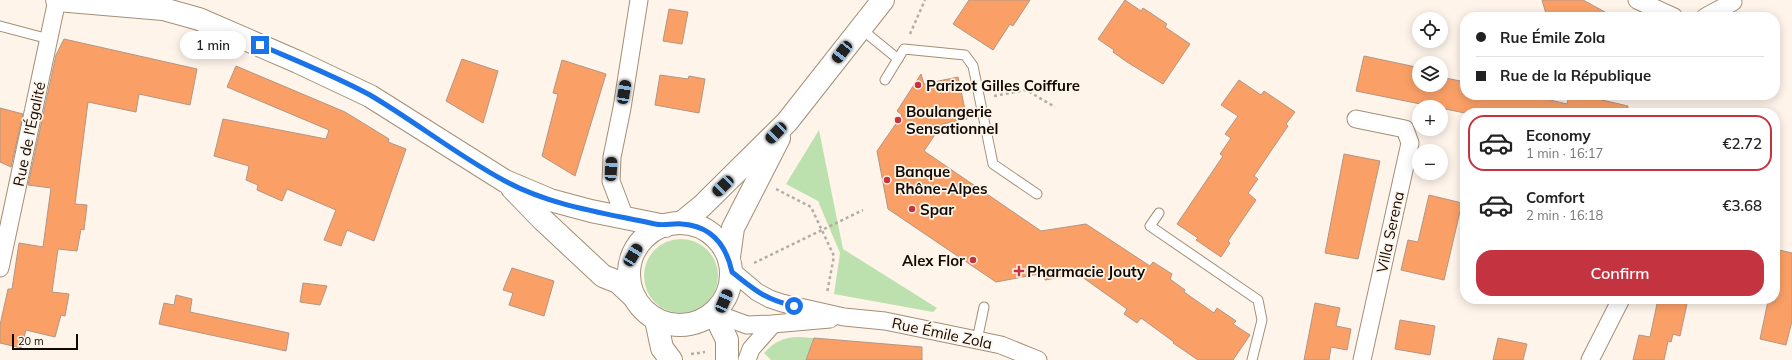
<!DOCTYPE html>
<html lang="en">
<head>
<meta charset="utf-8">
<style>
	body { margin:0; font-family:Mulish,sans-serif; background:#f2f2f2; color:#222; height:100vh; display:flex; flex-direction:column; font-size:15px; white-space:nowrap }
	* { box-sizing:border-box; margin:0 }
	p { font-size:13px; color:#767676 }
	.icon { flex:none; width:22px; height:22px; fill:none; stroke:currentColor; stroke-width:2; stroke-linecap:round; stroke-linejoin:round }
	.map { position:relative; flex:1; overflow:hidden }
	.details { position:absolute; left:1460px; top:108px; width:320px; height:196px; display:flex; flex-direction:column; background:#fff; border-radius:16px; box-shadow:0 2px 10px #0003 }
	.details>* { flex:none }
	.top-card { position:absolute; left:1460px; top:12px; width:320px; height:88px; border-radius:16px; box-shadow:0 2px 10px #0003; display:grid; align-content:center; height:88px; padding:0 16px; background:#fff }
	.buttons { position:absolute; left:1412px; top:12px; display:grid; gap:8px }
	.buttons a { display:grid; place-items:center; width:36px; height:36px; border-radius:50%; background:#fff; box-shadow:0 2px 10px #0003; font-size:20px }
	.scale { position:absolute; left:12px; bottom:10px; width:66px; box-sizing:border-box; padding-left:4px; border:2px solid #110a03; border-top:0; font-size:11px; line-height:14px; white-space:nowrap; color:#110a03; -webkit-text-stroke:3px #fef4ea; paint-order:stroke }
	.end { position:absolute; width:18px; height:18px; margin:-9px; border:5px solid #1a73e8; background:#fff; box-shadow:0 0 0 2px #fff }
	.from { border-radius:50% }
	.bubble { position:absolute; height:28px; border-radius:14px; background:#fff; box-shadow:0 2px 10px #0003; font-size:13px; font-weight:600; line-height:28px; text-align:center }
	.car { position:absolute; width:12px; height:24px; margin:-12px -6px; border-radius:5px; box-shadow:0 0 3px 1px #0007; background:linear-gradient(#222 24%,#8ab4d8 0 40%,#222 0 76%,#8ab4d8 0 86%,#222 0) }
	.top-card b { display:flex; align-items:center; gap:14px; height:38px; font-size:15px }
	.top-card b+b { border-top:1px solid #e0e0e0 }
	.top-card i { width:10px; height:10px; background:#222 }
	ul { padding:7px 0 0; list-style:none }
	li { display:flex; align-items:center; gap:12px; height:56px; margin:0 8px 6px; padding:0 8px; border:2px solid transparent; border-radius:16px }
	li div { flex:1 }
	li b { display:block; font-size:15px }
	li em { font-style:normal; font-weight:600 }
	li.on { border-color:#c43440 }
	li>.icon { width:36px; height:36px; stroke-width:1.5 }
	.action { display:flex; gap:8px; margin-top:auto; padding:8px 16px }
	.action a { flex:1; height:46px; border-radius:16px; background:#c43440; color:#fff; font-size:16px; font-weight:600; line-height:46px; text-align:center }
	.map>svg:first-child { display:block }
	.green { fill:#bce1ae }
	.building { fill:#faa067; stroke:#b39584 }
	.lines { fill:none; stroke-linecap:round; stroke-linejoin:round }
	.service-casing { stroke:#a48f76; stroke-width:11 }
	.minor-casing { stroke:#a48f76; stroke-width:19 }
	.tertiary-casing { stroke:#a48f76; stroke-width:24 }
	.path { stroke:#b5aca3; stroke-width:2.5; stroke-dasharray:3 3; stroke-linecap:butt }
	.service { stroke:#fff; stroke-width:9 }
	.minor { stroke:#fff; stroke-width:17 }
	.tertiary { stroke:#fff; stroke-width:22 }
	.route { stroke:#1a73e8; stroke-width:5 }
	.poi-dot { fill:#c43440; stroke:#fef4ea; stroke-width:1.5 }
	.labels { text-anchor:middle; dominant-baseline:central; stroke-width:3.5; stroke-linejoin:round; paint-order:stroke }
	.poi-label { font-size:15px; font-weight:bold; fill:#110a03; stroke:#fef4ea; text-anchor:start }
	.street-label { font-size:15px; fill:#110a03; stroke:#fef4ea }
</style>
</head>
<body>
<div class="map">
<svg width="1792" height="360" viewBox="0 0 1792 360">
	<rect width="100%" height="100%" fill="#fef4ea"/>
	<g class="green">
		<polygon points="819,130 843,249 937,308 933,312 834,294 840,253 818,201 786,184"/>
		<circle cx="681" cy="276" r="37"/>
		<path d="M798,337L814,338L806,360H771L764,353C774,342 784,337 798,337Z"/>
	</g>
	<g class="building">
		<polygon points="969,0 1030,0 1013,26 1010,24 993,50 953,24"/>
		<polygon points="1125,0 1141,11 1143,8 1167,24 1165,27 1190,44 1163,84 1127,62 1113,52 1114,50 1098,39"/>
		<polygon points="1542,0 1583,0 1614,17 1547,17"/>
		<polygon points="669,9 688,12 682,44 663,41"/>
		<polygon points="64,39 197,69 190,105 139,94 136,112 88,102 75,204 87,205 84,230 81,229 77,251 58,249 52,292 69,294 65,316 61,315 55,337 26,330 21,348 0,343 0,325 8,289 12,289 19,243 43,247 51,188 28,185 56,55"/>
		<polygon points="1364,56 1416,67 1415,71 1419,72 1419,85 1441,85 1441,77 1465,82 1465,95 1529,95 1567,104 1569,95 1581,95 1628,106 1627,113 1465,113 1356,91"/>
		<polygon points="462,59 498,71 483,123 446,101"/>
		<polygon points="562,60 606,74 575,176 542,156 558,94 553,93"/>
		<polygon points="236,66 345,112 389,139 388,142 406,149 374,241 347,230 341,246 324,240 336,210 287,189 282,201 257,190 258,185 246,180 249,166 214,156 223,119 326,139 329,130 227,87"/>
		<polygon points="921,74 924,84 958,77 967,119 942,124 924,151 1041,231 1086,224 1150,266 1153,262 1172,274 1170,279 1185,290 1184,292 1214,313 1217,308 1236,321 1233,324 1250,335 1233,360 1198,360 1173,343 1174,342 1141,318 1137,323 1124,314 1127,309 1078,274 1045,280 1044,273 996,282 888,209 877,151 902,115 897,111"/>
		<polygon points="660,75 688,79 689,76 705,79 699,113 655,105"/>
		<polygon points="1239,80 1261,95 1264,91 1295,112 1286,124 1288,126 1254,176 1258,179 1248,193 1256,200 1228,241 1230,243 1221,257 1196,240 1198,238 1177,224 1223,156 1220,154 1231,138 1225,134 1238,116 1221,105"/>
		<polygon points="0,108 23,114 11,167 0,162"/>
		<polygon points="1344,154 1380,161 1358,259 1325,253"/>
		<polygon points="1429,195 1462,203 1444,280 1401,270 1408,240 1418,242"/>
		<polygon points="1775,249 1792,253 1792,321 1786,345 1760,339 1768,301 1775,302"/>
		<polygon points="512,268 554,281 544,316 509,305 513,293 503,290"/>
		<polygon points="303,283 327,286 320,305 300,302"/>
		<polygon points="176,295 192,299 190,312 289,333 286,351 159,324 164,303 174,305"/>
		<polygon points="1658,299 1688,299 1680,336 1673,334 1671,342 1668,341 1664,360 1633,360 1639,335 1650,337"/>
		<polygon points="1315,303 1340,308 1336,326 1351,329 1347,350 1331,347 1329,360 1304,360"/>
		<polygon points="1400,320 1435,326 1430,355 1395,349"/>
		<polygon points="814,338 922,347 922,360 806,360"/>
		<polygon points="1498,338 1527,344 1523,360 1493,360"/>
	</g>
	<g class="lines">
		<defs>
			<g id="service">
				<polyline points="0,26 49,39"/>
				<polyline points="860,28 898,59"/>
				<polyline points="885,80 904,49 965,55 973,66 993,164 1037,194"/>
				<polyline points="1159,213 1150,226 1258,300 1262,320 1252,360"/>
				<polyline points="977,340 984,307"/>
			</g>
			<g id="minor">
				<polyline points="1637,0 1674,17"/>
				<polyline points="1705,17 1733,2"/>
				<polyline points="1356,119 1405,129 1410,143 1362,360"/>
				<polyline points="625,218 611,181 612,157 622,108 639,0"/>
				<polyline points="0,268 57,0"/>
				<polyline points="732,271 757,292 770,299 782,303 844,317 885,321 1001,345 1038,360"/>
				<polyline points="714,313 747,325 773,324 830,319"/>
				<polyline points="747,360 751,349 773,324"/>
				<polyline points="1590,360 1621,299"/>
			</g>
			<g id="tertiary">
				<polyline points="57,0 163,9 199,19 298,62 370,96 505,181 550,200 591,211 665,226"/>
				<polyline points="512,188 542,219 603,276 618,282 635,298"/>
				<polyline points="681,223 702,206 787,122 883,0"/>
				<circle cx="680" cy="274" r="51"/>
				<polyline points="729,257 733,228 779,138"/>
				<polyline points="714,313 727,340 727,360"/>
				<polyline points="656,320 662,348 671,360"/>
			</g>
		</defs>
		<use href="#service" class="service-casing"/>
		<use href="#minor" class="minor-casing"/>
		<use href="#tertiary" class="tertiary-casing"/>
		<g class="path">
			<polyline points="910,34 925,0"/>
			<polyline points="994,96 1026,90 1055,107"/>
			<polyline points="776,189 811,207 834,256 827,293"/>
			<polyline points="754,263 863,210"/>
			<polyline points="691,354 705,352"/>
		</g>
		<use href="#service" class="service"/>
		<use href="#minor" class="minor"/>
		<use href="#tertiary" class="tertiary"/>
	</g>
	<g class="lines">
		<path class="route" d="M260,45C297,61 335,76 370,95C416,122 458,156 505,181C551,206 605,213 655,224C665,226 673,223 682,224C711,226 726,244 732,272C755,290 764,299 794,306"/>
	</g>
	<g class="poi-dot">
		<circle cx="918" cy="85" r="4"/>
		<circle cx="898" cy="120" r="4"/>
		<circle cx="887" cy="180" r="4"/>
		<circle cx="912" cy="209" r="4"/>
		<circle cx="973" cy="260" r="4"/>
		<path d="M1017 265h4v4h4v4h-4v4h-4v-4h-4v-4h4z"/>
	</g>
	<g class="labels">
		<g class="poi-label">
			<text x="926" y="85">Parizot Gilles Coiffure</text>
			<text x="906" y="111">Boulangerie<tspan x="906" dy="17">Sensationnel</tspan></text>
			<text x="895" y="171">Banque<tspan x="895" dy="17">Rhône-Alpes</tspan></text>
			<text x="920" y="209">Spar</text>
			<text x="965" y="260" text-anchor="end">Alex Flor</text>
			<text x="1027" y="271">Pharmacie Jouty</text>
		</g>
		<g class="street-label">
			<text transform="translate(29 134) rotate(-78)">Rue de l'Égalité</text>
			<text transform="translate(1390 232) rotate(-78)">Villa Serena</text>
			<text transform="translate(942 333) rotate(12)">Rue Émile Zola</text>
		</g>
	</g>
</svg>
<div class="buttons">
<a><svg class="icon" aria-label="locate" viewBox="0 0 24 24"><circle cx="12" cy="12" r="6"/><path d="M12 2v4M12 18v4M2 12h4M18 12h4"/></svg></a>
<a><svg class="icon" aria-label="layers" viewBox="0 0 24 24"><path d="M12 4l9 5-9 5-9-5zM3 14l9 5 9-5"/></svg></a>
<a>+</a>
<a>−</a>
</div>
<div class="scale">20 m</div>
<i class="end from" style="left:794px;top:306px"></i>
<i class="end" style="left:260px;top:45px"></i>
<div class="bubble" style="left:180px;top:31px;width:66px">1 min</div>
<i class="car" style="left:842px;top:52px;rotate:218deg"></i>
<i class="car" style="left:624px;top:92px;rotate:9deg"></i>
<i class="car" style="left:776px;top:133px;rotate:225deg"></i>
<i class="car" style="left:611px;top:169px;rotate:3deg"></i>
<i class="car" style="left:723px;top:186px;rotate:226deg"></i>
<i class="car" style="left:633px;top:255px;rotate:31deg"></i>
<i class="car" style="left:724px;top:301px;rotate:23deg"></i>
<div class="top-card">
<b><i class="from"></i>Rue Émile Zola</b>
<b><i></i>Rue de la République</b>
</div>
<section class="details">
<ul>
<li class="on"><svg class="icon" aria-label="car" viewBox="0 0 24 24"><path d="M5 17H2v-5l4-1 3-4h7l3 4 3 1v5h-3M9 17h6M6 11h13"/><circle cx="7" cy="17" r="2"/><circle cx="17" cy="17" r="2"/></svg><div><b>Economy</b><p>1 min · 16:17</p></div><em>€2.72</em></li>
<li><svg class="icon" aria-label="car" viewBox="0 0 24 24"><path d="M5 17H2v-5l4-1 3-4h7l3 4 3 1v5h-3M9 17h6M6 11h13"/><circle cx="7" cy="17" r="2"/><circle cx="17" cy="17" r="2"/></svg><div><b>Comfort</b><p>2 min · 16:18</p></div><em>€3.68</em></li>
</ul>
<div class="action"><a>Confirm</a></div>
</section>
</div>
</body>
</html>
